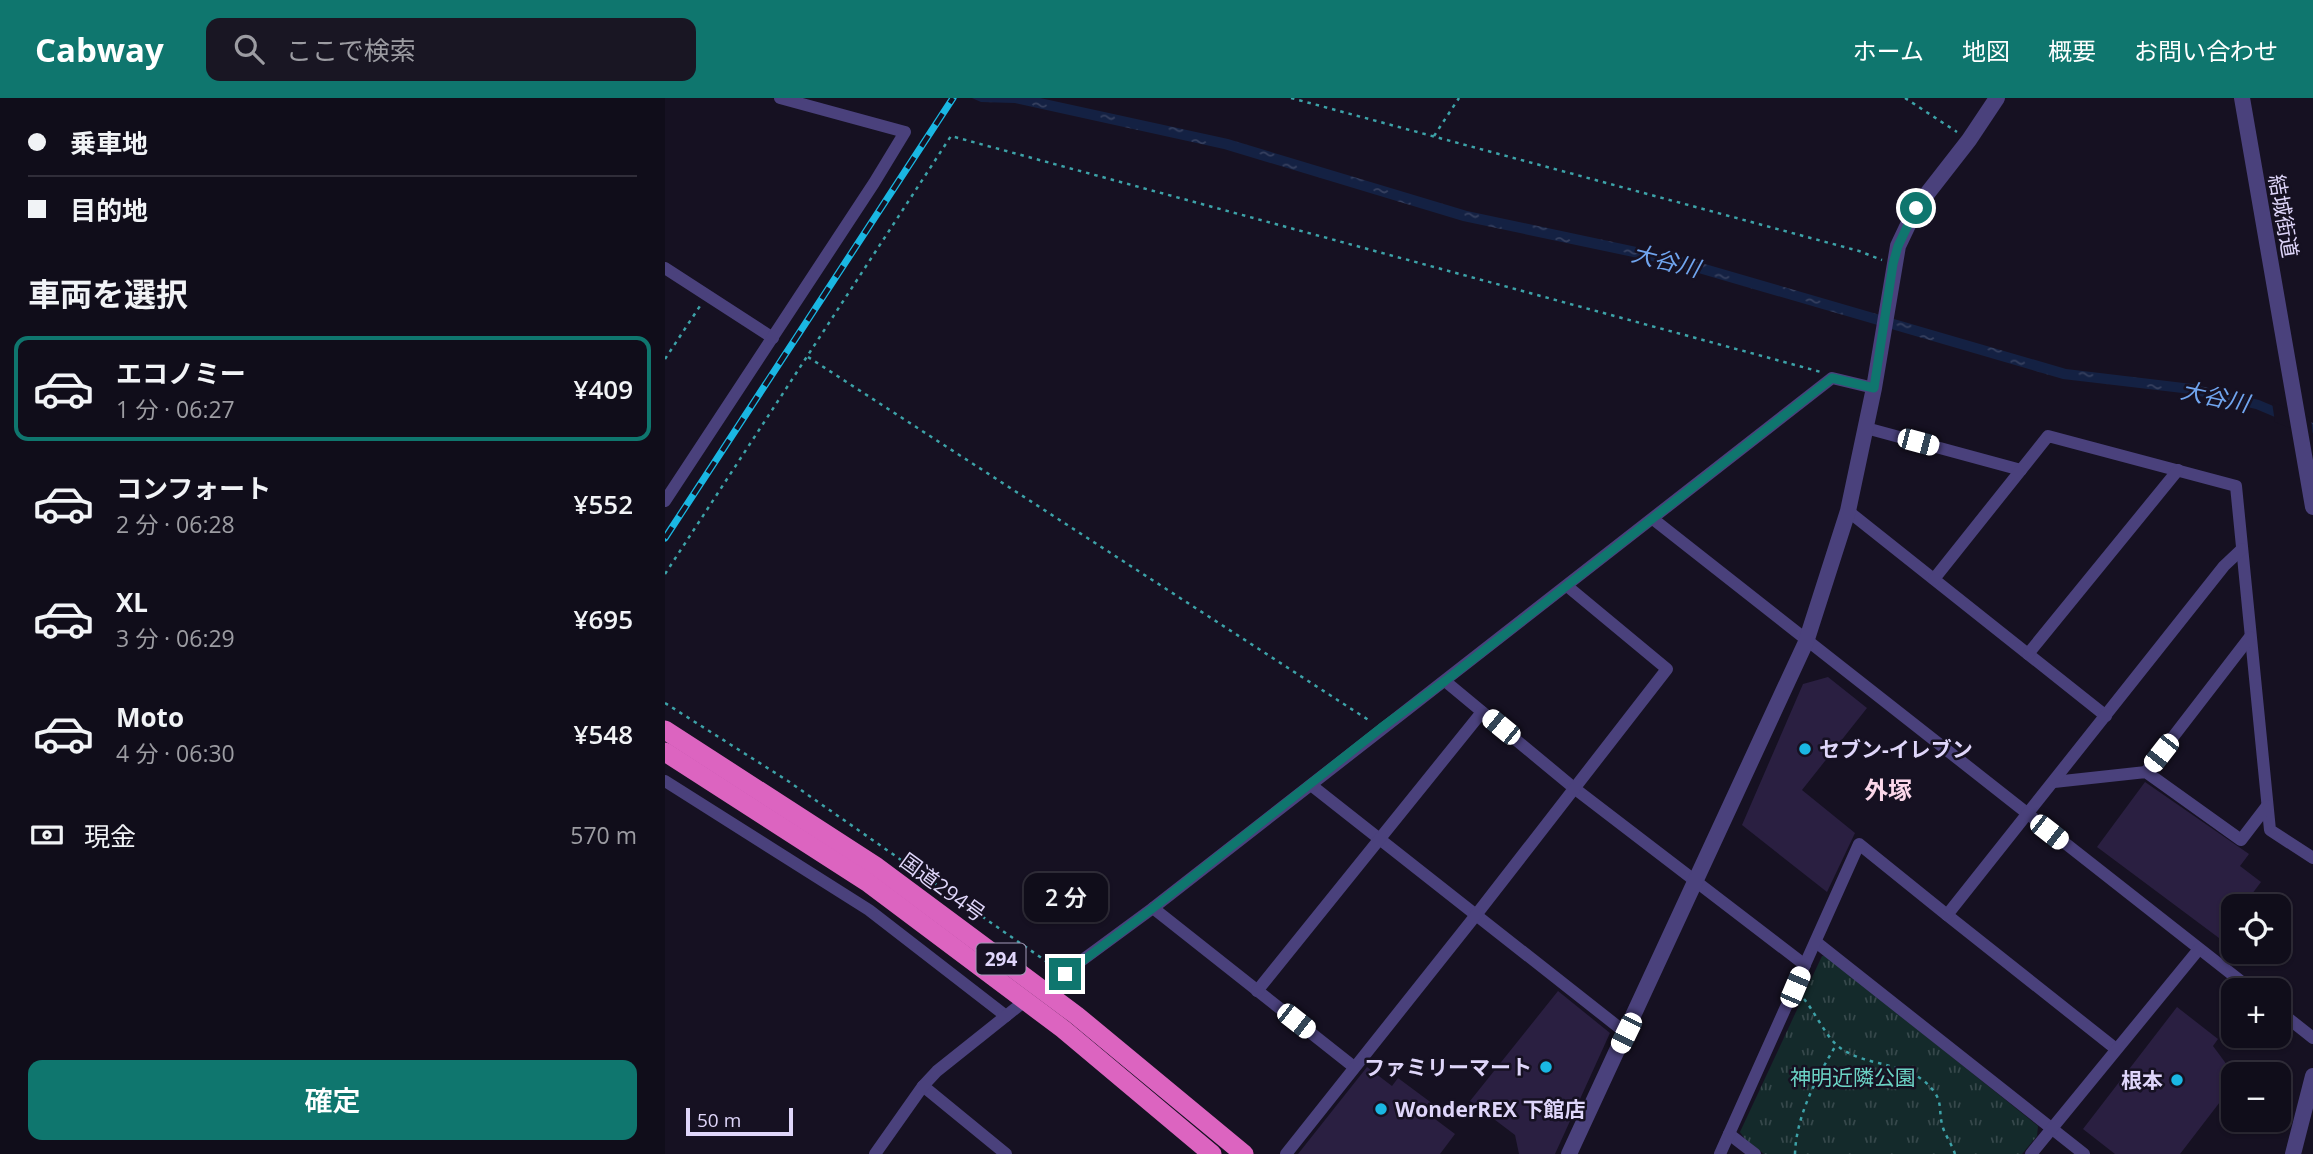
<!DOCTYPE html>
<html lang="ja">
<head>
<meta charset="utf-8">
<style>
	body { margin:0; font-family:"Open Sans","Noto Sans JP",sans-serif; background:#191623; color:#f1f3f6; height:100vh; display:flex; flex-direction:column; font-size:26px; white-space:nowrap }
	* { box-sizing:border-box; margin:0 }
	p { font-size:23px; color:#9c9ca2 }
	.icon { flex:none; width:38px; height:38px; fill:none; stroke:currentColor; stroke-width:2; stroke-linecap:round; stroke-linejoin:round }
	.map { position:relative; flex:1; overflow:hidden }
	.drawer { display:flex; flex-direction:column; background:#100d1a; width:665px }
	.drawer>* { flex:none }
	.top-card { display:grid; align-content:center; height:154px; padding:0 28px; background:#100d1a }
	.controls { position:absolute; left:1556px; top:796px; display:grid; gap:14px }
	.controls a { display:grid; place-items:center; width:70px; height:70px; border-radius:14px; background:#100d1a; box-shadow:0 2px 5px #0004,0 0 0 2px #302d39; font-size:35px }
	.scale { position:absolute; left:21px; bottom:18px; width:107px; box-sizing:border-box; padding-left:7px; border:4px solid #dfd6fa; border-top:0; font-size:19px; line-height:24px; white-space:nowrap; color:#dfd6fa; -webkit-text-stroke:5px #161122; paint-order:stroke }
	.end { position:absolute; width:32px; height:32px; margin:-16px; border:9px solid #0f766e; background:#fff; box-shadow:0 0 0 4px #fff }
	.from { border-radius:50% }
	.bubble { position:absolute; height:49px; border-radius:14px; background:#100d1a; box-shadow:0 2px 5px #0004,0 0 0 2px #302d39; font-size:23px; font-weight:600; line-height:49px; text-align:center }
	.car { position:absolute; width:21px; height:42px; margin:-21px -10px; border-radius:9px; box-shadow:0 0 5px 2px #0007; background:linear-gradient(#fff 24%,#345 0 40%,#fff 0 76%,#345 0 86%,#fff 0) }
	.top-card b { display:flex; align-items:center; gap:24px; height:66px; font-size:26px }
	.top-card b+b { border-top:2px solid #302d39 }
	.top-card i { width:18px; height:18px; background:#f1f3f6 }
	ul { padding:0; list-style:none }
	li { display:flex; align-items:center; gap:21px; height:105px; margin:0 14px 10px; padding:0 14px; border:4px solid transparent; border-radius:14px }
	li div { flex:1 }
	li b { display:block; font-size:26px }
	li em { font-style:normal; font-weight:600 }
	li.current { border-color:#0f766e }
	li>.icon { width:63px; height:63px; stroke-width:1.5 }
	h2 { padding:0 28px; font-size:32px; line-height:84px }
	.pay { display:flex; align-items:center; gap:18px; height:77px; padding:0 28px; font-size:26px }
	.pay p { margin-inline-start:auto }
	.button { display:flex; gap:14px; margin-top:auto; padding:14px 28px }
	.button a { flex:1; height:80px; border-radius:14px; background:#0f766e; color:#fff; font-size:28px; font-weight:600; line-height:80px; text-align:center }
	header { display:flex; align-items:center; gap:42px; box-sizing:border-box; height:98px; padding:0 35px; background:#0f766e; color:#fff }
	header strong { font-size:33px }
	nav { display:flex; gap:38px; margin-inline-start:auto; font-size:24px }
	.search { width:490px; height:63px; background:#191623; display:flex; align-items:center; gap:18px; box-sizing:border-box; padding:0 24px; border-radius:14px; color:#9c9ca2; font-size:26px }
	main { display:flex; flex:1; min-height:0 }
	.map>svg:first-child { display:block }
	.grass { fill:url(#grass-tufts) }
	.water { fill:url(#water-ripples) }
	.pier { fill:#161122 }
	.building { fill:#2a1f41 }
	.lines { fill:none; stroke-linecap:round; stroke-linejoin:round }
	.path { stroke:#3da2a8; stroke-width:2.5; stroke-dasharray:3.5 5; stroke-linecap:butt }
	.minor { stroke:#4a417c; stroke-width:12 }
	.tertiary { stroke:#4a417c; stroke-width:16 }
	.trunk { stroke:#dc64c0; stroke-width:19 }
	.rail-casing { stroke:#1ab7e3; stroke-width:7 }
	.rail { stroke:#161122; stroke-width:4.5; stroke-dasharray:13; stroke-linecap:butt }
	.route { stroke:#0f766e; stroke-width:9 }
	.poi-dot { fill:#1ab7e3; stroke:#161122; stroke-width:2.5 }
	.labels { text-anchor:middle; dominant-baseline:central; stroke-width:5; stroke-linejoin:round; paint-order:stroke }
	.shield { fill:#161122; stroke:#a39bb9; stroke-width:2 }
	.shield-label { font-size:19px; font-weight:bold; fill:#dfd6fa }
	.street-label { font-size:21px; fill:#dfd6fa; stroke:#161122 }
	.poi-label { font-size:21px; font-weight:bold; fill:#dfd6fa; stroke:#161122; text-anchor:start }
	.park-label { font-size:21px; fill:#6bd2c4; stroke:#161122 }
	.water-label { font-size:23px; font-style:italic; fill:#70a5ef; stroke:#161122 }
	.quarter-label { font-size:24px; font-weight:bold; fill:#fbd8ea; stroke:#161122 }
</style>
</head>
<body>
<header>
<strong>Cabway</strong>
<div class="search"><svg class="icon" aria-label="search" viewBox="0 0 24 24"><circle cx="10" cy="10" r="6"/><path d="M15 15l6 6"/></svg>ここで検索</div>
<nav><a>ホーム</a><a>地図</a><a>概要</a><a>お問い合わせ</a></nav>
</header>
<main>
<section class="drawer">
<div class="top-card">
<b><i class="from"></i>乗車地</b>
<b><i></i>目的地</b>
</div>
<h2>車両を選択</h2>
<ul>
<li class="current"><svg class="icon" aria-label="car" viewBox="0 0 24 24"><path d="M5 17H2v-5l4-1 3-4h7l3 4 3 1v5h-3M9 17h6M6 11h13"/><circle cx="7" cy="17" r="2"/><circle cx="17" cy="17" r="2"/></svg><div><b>エコノミー</b><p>1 分 · 06:27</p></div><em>¥409</em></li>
<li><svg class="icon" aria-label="car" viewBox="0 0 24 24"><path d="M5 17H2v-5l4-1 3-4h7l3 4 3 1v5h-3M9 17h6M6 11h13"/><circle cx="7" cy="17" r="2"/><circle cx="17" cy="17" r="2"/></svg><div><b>コンフォート</b><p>2 分 · 06:28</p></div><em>¥552</em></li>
<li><svg class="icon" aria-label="car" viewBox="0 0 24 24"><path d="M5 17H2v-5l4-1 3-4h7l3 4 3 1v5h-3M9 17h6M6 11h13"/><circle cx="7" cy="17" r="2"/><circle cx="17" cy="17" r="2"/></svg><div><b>XL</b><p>3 分 · 06:29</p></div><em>¥695</em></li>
<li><svg class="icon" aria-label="car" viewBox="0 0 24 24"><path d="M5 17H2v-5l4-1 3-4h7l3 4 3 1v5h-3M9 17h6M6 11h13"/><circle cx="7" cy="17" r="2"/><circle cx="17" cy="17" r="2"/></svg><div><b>Moto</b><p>4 分 · 06:30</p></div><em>¥548</em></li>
</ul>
<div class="pay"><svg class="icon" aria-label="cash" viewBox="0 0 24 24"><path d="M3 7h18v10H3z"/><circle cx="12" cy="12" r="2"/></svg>現金<p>570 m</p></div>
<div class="button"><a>確定</a></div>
</section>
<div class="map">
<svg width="1648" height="1056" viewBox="0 0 1648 1056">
	<defs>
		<pattern id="grass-tufts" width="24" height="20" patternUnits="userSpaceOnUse" patternTransform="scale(1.75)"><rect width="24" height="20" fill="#142a2b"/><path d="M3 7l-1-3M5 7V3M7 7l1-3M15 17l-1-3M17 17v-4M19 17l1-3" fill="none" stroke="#36484b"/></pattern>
		<pattern id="water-ripples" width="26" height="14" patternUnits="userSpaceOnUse" patternTransform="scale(1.75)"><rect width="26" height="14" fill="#142143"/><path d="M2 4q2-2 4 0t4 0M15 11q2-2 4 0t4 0" fill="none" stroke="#36405f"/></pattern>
	</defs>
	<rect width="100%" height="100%" fill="#161122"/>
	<polygon class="grass" points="1157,858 1161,858 1373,1028 1372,1038 1357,1056 1099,1056 1080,1041 1075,1034"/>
	<polygon class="water" points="307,0 375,0 563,41 802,113 1009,157 1401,271 1527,286 1594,302 1648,325 1648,335 1591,311 1526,296 1398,281 1006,167 798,123 559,51 350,5 316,4"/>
	<polygon class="pier" points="1607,304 1646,320 1648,339 1610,324"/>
	<g class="building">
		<polygon points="1163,579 1202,610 1137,692 1190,735 1162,794 1077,727 1138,586"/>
		<polygon points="1480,684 1584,756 1575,768 1596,784 1578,808 1568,808 1568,822 1554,840 1432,749"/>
		<polygon points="893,893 945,935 890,1056 854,1056 850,1037 805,1003"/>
		<polygon points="1512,909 1553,941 1548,948 1568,975 1568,987 1515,1056 1450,1056 1418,1031"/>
		<polygon points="702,969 727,988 733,980 768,1006 762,1015 790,1036 775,1056 633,1056"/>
	</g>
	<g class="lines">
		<g class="path">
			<polyline points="626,0 1194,153 1217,162"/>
			<polyline points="1240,0 1292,34"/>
			<polyline points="769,38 794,0"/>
			<polyline points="143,259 705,623"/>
			<polyline points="0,261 35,208"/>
			<polyline points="0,476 286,38 1156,274"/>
			<polyline points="0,605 123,683 388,868"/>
			<path d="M1139,901C1150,914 1161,939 1174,949C1203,971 1248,962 1270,995C1277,1005 1274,1015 1277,1026C1279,1036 1287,1046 1290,1056"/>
			<path d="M1130,1056C1131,1018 1152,979 1171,947"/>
		</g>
		<g class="minor">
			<polyline points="0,170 108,240"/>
			<polyline points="1201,330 1356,372"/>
			<polyline points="0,403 209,85 240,34 115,0"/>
			<polyline points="1183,413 1441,618"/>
			<polyline points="988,421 1587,892"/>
			<polyline points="1269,481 1383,338 1571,388 1605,732 1648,760"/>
			<polyline points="1363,556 1513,372"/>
			<polyline points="780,583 909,690 1140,867"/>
			<polyline points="1481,674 1585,539"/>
			<polyline points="0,683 204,812 341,918"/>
			<polyline points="1389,684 1481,674 1576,742 1602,708"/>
			<polyline points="646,687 961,935"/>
			<polyline points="488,810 689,969"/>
			<polyline points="1282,817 1451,951"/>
			<polyline points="1151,844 1419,1056"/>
			<polyline points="378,891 488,810 1167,280 1209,290"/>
			<polyline points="592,893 817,614"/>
			<polyline points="1614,913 1648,940"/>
			<polyline points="258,988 341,1056"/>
			<polyline points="1064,1036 1090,1056"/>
			<polyline points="210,1056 258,988 272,973 361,902"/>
			<polyline points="621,1056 811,817 1002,571 902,488"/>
			<polyline points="1055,1056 1194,746 1282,817 1559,468 1577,451"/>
			<polyline points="1366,1056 1534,851"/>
		</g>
		<g class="tertiary">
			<polyline points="1577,0 1648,409"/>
			<polyline points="904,1056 1141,544 1183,413 1209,290 1233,148 1251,110 1304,42 1332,0"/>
			<polyline points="1628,1056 1648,978"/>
		</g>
		<g class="trunk">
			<polyline points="0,632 212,769 411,917 579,1056"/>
			<polyline points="0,654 202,784 398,931 547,1056"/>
		</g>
		<defs>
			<polyline id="rail" points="0,440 288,0"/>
		</defs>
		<use href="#rail" class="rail-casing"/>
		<use href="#rail" class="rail"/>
	</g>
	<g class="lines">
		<polyline class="route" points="400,876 488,810 716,630 780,583 1167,280 1209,290 1228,166 1233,148 1251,110"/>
	</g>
	<g class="poi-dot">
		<circle cx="1140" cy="651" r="7"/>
		<circle cx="881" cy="969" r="7"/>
		<circle cx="1512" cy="982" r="7"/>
		<circle cx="716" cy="1011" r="7"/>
	</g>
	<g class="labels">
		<rect class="shield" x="311.5" y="845.5" width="49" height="31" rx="5"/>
		<g class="shield-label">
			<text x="336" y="861">294</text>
		</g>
		<g class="street-label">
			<text transform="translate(1619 118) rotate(80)">結城街道</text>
			<text transform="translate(278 789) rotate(36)">国道294号</text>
		</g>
		<g class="poi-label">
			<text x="1154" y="651">セブン-イレブン</text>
			<text x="867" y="969" text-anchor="end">ファミリーマート</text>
			<text x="1498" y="982" text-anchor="end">根本</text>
			<text x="730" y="1011">WonderREX 下館店</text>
		</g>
		<g class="park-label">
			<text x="1188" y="979">神明近隣公園</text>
		</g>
		<g class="water-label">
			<text transform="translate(1001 162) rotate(14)">大谷川</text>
			<text transform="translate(1550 298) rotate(12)">大谷川</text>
		</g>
		<g class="quarter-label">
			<text x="1223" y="691">外塚</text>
		</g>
	</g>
</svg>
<div class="controls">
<a><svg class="icon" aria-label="locate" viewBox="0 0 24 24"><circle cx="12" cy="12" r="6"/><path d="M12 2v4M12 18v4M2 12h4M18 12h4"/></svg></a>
<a>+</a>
<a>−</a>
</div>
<div class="scale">50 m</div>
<i class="end from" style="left:1251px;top:110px"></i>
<i class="end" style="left:400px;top:876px"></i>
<div class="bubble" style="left:359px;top:775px;width:84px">2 分</div>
<i class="car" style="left:1253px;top:344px;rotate:105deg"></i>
<i class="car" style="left:836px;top:629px;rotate:309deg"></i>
<i class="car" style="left:1496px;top:655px;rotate:218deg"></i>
<i class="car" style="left:1384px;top:734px;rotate:128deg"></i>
<i class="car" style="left:1130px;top:889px;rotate:23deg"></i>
<i class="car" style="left:631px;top:923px;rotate:128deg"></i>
<i class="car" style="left:961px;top:935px;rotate:206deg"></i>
</div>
</main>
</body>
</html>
